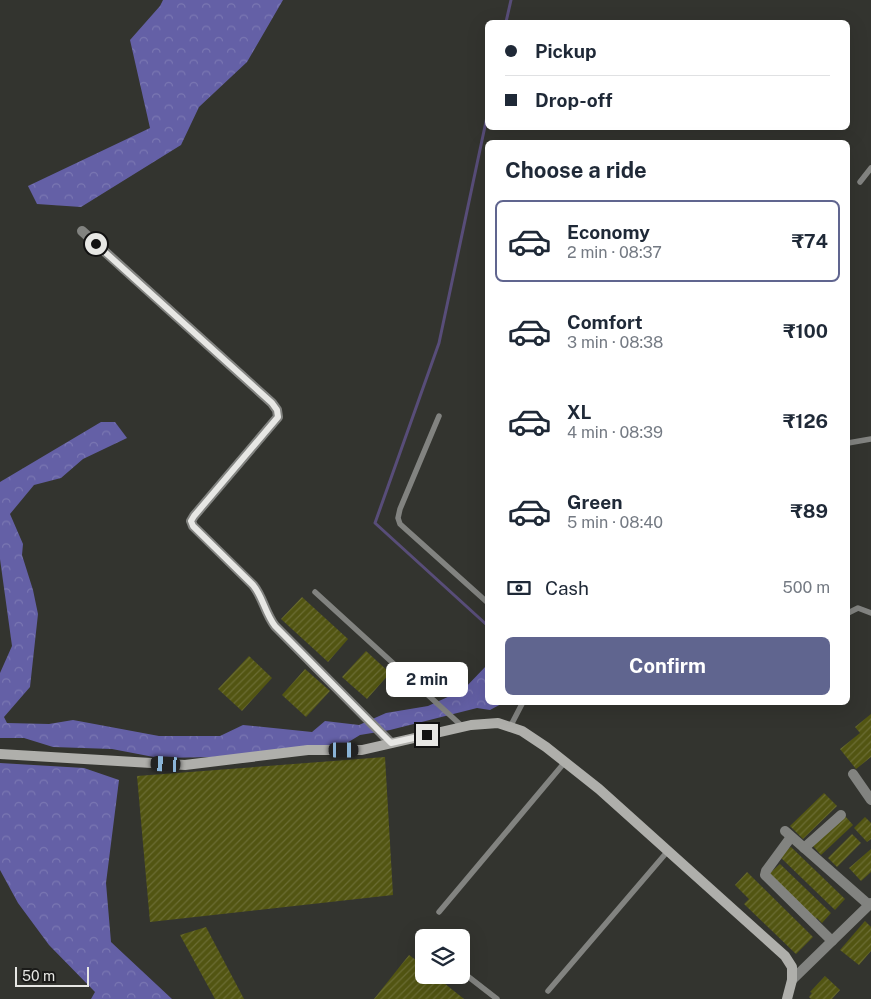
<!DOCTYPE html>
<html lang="en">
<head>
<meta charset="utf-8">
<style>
	body { margin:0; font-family:"Public Sans",sans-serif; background:#f6f6f7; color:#1f2937; height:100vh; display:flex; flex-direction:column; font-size:19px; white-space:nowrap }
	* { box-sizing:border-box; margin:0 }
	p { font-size:16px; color:#747a83 }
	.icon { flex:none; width:28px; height:28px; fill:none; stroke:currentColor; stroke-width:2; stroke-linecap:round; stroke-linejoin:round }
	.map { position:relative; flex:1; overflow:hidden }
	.sheet { position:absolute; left:485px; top:140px; width:365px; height:565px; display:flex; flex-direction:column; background:#fff; border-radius:8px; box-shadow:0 5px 20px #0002 }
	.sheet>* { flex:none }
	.guide { position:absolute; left:485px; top:20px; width:365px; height:110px; border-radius:8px; box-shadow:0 5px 20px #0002; display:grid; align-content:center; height:110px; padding:0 20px; background:#fff }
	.buttons { position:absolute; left:415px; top:929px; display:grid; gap:10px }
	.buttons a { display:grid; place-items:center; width:55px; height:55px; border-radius:8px; background:#fff; box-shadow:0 5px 20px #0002; font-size:25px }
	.scale { position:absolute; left:15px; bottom:12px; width:74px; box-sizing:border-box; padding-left:5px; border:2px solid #e7e7e4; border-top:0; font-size:14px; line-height:18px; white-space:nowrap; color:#e7e7e4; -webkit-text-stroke:4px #1b1b19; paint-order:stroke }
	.end { position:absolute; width:22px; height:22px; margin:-11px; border:6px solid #e7e7e4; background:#111; box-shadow:0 0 0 2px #111 }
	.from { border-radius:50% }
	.bubble { position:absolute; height:35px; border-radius:8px; background:#fff; box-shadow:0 5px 20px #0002; font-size:16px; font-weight:700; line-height:35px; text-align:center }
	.car { position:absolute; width:15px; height:30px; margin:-15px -8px; border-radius:6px; box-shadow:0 0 4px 1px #0007; background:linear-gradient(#222 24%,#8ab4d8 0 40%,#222 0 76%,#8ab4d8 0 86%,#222 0) }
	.guide b { display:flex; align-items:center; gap:18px; height:48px; font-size:19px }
	.guide b+b { border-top:1px solid #e0e1e3 }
	.guide i { width:12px; height:12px; background:#1f2937 }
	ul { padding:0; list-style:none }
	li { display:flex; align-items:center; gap:15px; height:82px; margin:0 10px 8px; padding:0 10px; border:2px solid transparent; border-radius:8px }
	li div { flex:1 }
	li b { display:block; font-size:19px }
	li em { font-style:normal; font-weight:700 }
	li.current { border-color:#60658f }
	li>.icon { width:45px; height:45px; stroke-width:1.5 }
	h2 { padding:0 20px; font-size:22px; line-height:60px }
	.pay { display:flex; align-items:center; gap:12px; height:55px; padding:0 20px; font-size:19px }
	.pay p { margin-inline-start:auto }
	.button { display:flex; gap:10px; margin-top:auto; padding:10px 20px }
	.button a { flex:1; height:58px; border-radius:8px; background:#60658f; color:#fff; font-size:20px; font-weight:700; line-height:58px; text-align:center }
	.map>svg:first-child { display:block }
	.forest { fill:url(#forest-crowns) }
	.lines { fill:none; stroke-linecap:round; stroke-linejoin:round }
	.stream { stroke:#584d79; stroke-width:3 }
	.building { fill:url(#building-hatch) }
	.lane { stroke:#828380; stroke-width:5.5 }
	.street { stroke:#828380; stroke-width:10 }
	.secondary { stroke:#afafab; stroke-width:10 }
	.route { stroke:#e7e7e4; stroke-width:6 }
</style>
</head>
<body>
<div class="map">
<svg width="871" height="999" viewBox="0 0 871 999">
	<defs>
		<pattern id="forest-crowns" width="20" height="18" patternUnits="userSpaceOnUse" patternTransform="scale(1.25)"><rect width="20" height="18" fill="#6460a6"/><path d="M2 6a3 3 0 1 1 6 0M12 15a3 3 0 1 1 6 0" fill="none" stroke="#7a77b2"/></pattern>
		<pattern id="building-hatch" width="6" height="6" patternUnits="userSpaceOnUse" patternTransform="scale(1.25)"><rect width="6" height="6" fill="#525512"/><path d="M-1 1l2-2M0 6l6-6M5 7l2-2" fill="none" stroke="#6b6d34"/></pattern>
	</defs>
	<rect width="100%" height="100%" fill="#33342f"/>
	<g class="forest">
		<polygon points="163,0 283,0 247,62 199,107 181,145 81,207 37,204 28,186 150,128 130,40 160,6"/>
		<polygon points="101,422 115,422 127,438 83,459 61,478 34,485 10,514 23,544 22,555 33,590 38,614 30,687 4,717 7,723 49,724 73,720 159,736 220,736 243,725 312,732 325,721 359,725 386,713 428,706 463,690 487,665 488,702 503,703 490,710 477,708 390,730 360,735 342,746 213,757 159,758 112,749 53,747 24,738 0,738 0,673 12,646 0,559 0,482"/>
		<polygon points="0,763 84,768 119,780 106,883 111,942 172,999 91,999 95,992 49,945 18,903 0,870"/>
	</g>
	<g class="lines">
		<g class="stream">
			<polyline points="506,22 511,0"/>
			<polyline points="488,112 439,343 375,523 488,626"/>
		</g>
	</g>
	<g class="building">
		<polygon points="302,597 348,639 328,662 281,619"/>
		<polygon points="366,651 390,673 367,699 342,677"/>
		<polygon points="249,656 272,678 242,711 218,689"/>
		<polygon points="305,669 330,691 306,717 282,695"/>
		<polygon points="871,714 871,757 856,769 840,749 860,733 855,727"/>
		<polygon points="385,757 393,895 150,922 137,776"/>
		<polygon points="824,793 837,806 803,839 790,826"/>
		<polygon points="845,816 853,825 821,855 813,846"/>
		<polygon points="865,817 871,823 871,839 867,842 854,828"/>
		<polygon points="852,834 861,843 837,867 828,858"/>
		<polygon points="791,847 845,899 835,910 778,855"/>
		<polygon points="871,849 871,872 861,881 849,868"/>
		<polygon points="780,864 831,913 822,923 817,918 814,921 769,874"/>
		<polygon points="747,872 813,937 796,954 744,904 749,899 735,885"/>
		<polygon points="865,921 871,927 871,951 859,965 840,950"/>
		<polygon points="206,927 244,999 215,999 180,935"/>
		<polygon points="409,955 424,966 424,975 434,975 464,999 374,999"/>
		<polygon points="825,976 840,990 832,999 811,999 809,997 812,993 810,992"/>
	</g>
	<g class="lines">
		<g class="lane">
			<polyline points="860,182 871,168"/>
			<polyline points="439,416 400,509 398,518 400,524 488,603"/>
			<polyline points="848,443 871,439"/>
			<polyline points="315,592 463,727"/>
			<polyline points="848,613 858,608 871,613"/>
			<polyline points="510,727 523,702"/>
			<polyline points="439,912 565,762"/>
			<polyline points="461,971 497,999"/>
			<polyline points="548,991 667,852"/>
		</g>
		<g class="street">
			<path d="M82,231L272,403L277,410L278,417L194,516L191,521L193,526L253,585C263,597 265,613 275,626L391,743"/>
			<polyline points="853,774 871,800"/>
			<polyline points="785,831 869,905"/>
			<polyline points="791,837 766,871 765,875 832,941"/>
			<polyline points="804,848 841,815"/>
			<polyline points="792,980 871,903"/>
		</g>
		<polyline class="secondary" points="0,754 185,765 308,750 362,750 471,725 498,723 522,731 546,747 599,789 785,956 792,967 792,980 787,999"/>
	</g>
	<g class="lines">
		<path class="route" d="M96,244L272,403L277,410L278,417L194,516L191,521L193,526L253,585C263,597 265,613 275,626L391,743L427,735"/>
	</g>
</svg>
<div class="buttons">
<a><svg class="icon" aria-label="layers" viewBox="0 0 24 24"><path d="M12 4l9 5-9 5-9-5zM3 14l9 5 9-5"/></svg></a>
</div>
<div class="scale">50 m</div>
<i class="end from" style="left:96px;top:244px"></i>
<i class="end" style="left:427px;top:735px"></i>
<div class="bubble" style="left:386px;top:662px;width:82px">2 min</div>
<i class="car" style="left:344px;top:750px;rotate:90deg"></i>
<i class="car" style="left:166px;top:764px;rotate:273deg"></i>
<div class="guide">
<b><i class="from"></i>Pickup</b>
<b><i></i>Drop-off</b>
</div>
<section class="sheet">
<h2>Choose a ride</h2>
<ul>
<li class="current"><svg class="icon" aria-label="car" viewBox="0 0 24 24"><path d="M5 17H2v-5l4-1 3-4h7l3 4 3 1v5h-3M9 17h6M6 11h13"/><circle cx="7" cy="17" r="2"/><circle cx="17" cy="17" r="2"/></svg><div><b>Economy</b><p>2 min · 08:37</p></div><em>₹74</em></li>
<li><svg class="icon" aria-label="car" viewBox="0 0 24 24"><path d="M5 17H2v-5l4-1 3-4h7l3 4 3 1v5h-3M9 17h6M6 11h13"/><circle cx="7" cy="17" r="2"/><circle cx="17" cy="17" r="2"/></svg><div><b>Comfort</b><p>3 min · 08:38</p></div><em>₹100</em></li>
<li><svg class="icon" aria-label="car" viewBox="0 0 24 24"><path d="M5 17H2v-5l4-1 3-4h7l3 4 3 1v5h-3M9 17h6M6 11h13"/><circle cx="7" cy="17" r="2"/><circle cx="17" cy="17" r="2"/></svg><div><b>XL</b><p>4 min · 08:39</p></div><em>₹126</em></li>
<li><svg class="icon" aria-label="car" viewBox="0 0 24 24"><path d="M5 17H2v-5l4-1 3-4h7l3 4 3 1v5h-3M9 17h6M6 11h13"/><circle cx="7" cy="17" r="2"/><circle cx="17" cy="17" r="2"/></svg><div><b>Green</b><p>5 min · 08:40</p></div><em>₹89</em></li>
</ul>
<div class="pay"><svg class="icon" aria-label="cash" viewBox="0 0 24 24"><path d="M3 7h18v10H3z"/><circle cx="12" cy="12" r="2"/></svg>Cash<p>500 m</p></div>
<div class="button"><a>Confirm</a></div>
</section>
</div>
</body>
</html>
